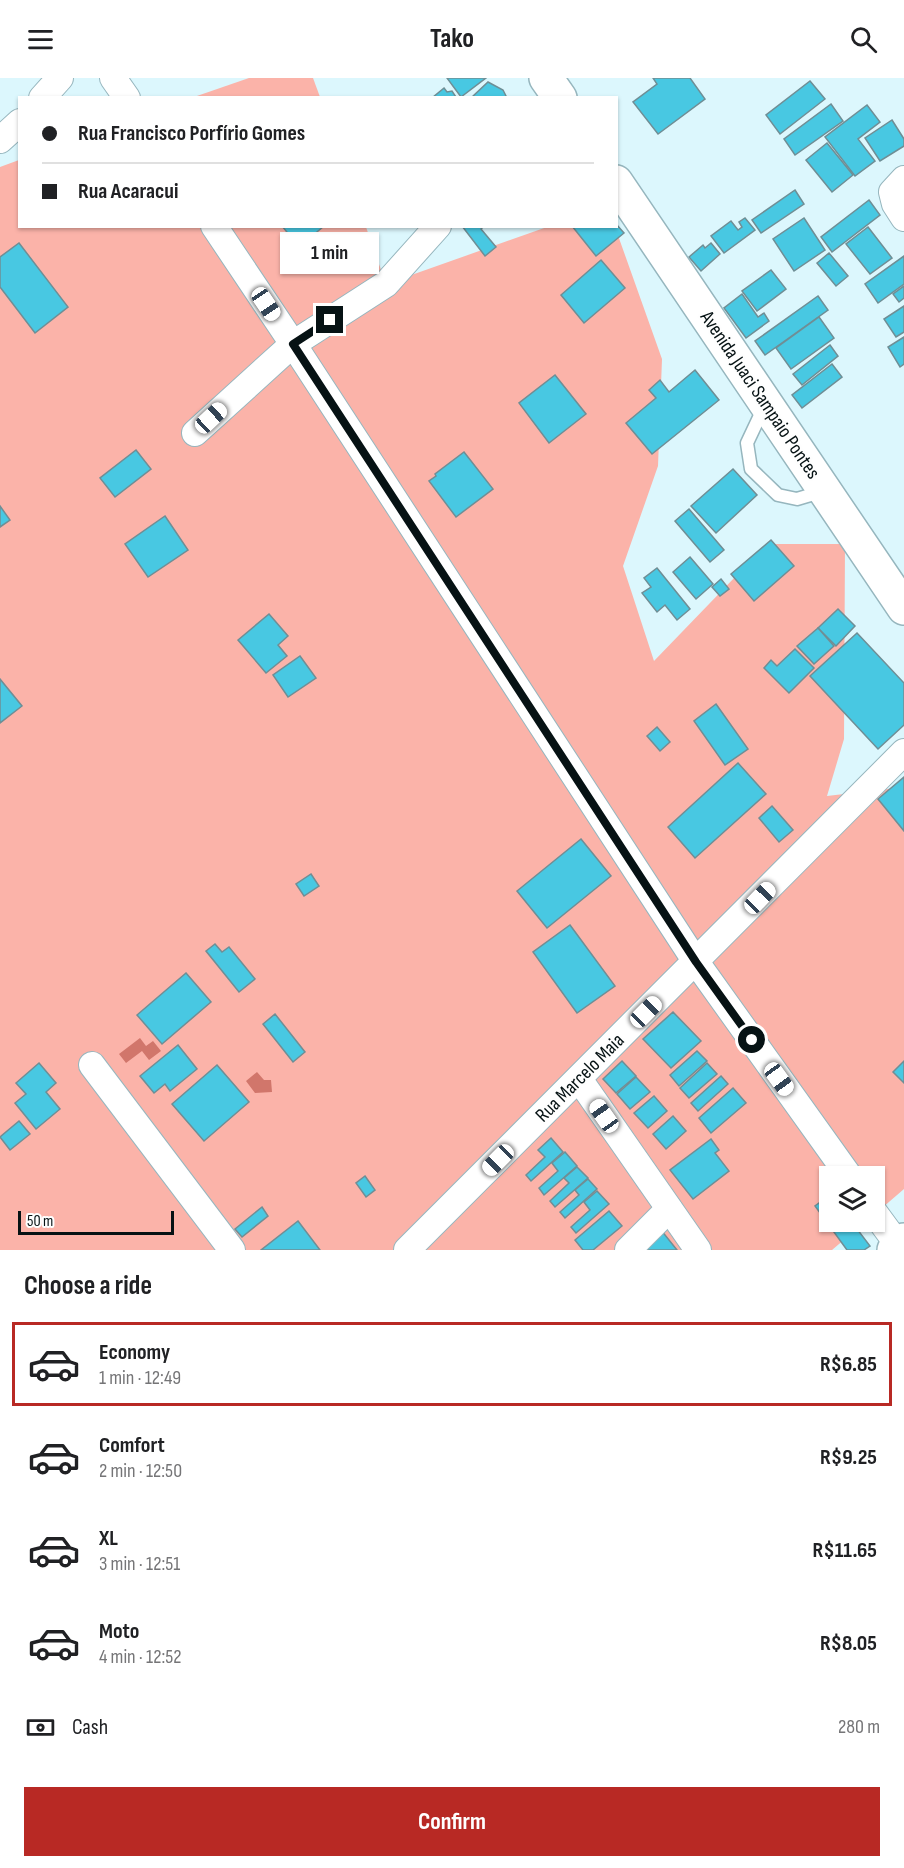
<!DOCTYPE html>
<html lang="en">
<head>
<meta charset="utf-8">
<style>
	body { margin:0; font-family:"Sofia Sans Condensed",sans-serif; background:#f6f6f6; color:#202124; height:100vh; display:flex; flex-direction:column; font-size:22px; white-space:nowrap }
	* { box-sizing:border-box; margin:0 }
	p { font-size:20px; color:#757577 }
	.icon { flex:none; width:33px; height:33px; fill:none; stroke:currentColor; stroke-width:2; stroke-linecap:round; stroke-linejoin:round }
	.map { position:relative; height:1172px; overflow:hidden }
	.side { display:flex; flex-direction:column; background:#fff; flex:1 }
	.side>* { flex:none }
	.top-card { position:absolute; left:18px; top:18px; width:600px; height:132px; border-radius:0px; box-shadow:0 2px 4px #0004; display:grid; align-content:center; height:132px; padding:0 24px; background:#fff }
	.controls { position:absolute; left:819px; top:1088px; display:grid; gap:12px }
	.controls a { display:grid; place-items:center; width:66px; height:66px; border-radius:0px; background:#fff; box-shadow:0 2px 4px #0004; font-size:30px }
	.scale { position:absolute; left:18px; bottom:15px; width:156px; box-sizing:border-box; padding-left:6px; border:3px solid #061214; border-top:0; font-size:16px; line-height:21px; white-space:nowrap; color:#061214; -webkit-text-stroke:4px #fefefe; paint-order:stroke }
	.end { position:absolute; width:27px; height:27px; margin:-14px; border:8px solid #061214; background:#fff; box-shadow:0 0 0 3px #fff }
	.from { border-radius:50% }
	.bubble { position:absolute; height:42px; border-radius:0px; background:#fff; box-shadow:0 2px 4px #0004; font-size:20px; font-weight:700; line-height:42px; text-align:center }
	.car { position:absolute; width:18px; height:36px; margin:-18px -9px; border-radius:8px; box-shadow:0 0 4px 2px #0007; background:linear-gradient(#fff 24%,#345 0 40%,#fff 0 76%,#345 0 86%,#fff 0) }
	.top-card b { display:flex; align-items:center; gap:21px; height:57px; font-size:22px }
	.top-card b+b { border-top:2px solid #e0e0e0 }
	.top-card i { width:15px; height:15px; background:#202124 }
	ul { padding:0; list-style:none }
	li { display:flex; align-items:center; gap:18px; height:84px; margin:0 12px 9px; padding:0 12px; border:3px solid transparent; border-radius:0px }
	li div { flex:1 }
	li b { display:block; font-size:22px }
	li em { font-style:normal; font-weight:700 }
	li.current { border-color:#b82924 }
	li>.icon { width:54px; height:54px; stroke-width:1.5 }
	h2 { padding:0 24px; font-size:27px; line-height:72px }
	.pay { display:flex; align-items:center; gap:15px; height:66px; padding:0 24px; font-size:22px }
	.pay p { margin-inline-start:auto }
	.button { display:flex; gap:12px; margin-top:auto; padding:12px 24px }
	.button a { flex:1; height:69px; border-radius:0px; background:#b82924; color:#fff; font-size:24px; font-weight:700; line-height:69px; text-align:center }
	header { display:flex; justify-content:space-between; align-items:center; height:78px; padding:0 24px; background:#fff; font-size:27px; font-weight:700 }
	.map>svg:first-child { display:block }
	.green { fill:#fbb3a9 }
	.water { fill:#d1766b }
	.building { fill:#48c8e2; stroke:#6f8e95; stroke-width:1.5 }
	.lines { fill:none; stroke-linecap:round; stroke-linejoin:round }
	.lane-casing { stroke:#96b6be; stroke-width:15 }
	.street-casing { stroke:#96b6be; stroke-width:28 }
	.secondary-casing { stroke:#96b6be; stroke-width:36 }
	.lane { stroke:#fff; stroke-width:12 }
	.street { stroke:#fff; stroke-width:26 }
	.secondary { stroke:#fff; stroke-width:33 }
	.route { stroke:#061214; stroke-width:8 }
	.labels { text-anchor:middle; dominant-baseline:central; stroke-width:5; stroke-linejoin:round; paint-order:stroke }
	.street-label { font-size:20px; fill:#061214; stroke:#fefefe }
</style>
</head>
<body>
<header><svg class="icon" aria-label="menu" viewBox="0 0 24 24"><path d="M4 6h16M4 12h16M4 18h16"/></svg>Tako<svg class="icon" aria-label="search" viewBox="0 0 24 24"><circle cx="10" cy="10" r="6"/><path d="M15 15l6 6"/></svg></header>
<div class="map">
<svg width="904" height="1172" viewBox="0 0 904 1172">
	<rect width="100%" height="100%" fill="#dcf7fd"/>
	<g class="green">
		<polygon points="249,0 313,0 320,19 194,19"/>
		<polygon points="19,82 20,148 366,149 386,206 547,149 615,149 662,281 658,388 623,488 654,583 767,466 845,466 844,661 827,718 904,709 904,1111 875,1136 874,1098 830,1098 830,1143 866,1143 832,1172 0,1172 0,89"/>
	</g>
	<g class="water">
		<polygon points="140,960 146,968 153,963 161,973 149,982 142,973 126,985 119,976"/>
		<polygon points="257,994 264,1002 271,1002 272,1014 255,1015 246,1003"/>
	</g>
	<g class="building">
		<polygon points="447,0 486,0 461,19"/>
		<polygon points="653,0 690,0 705,21 658,56 633,24 657,6"/>
		<polygon points="810,3 825,21 780,56 766,37"/>
		<polygon points="488,4 503,12 507,20 471,20"/>
		<polygon points="444,10 447,14 452,13 456,19 432,20"/>
		<polygon points="831,26 843,43 795,77 784,61"/>
		<polygon points="867,27 880,44 858,61 875,83 855,98 825,59"/>
		<polygon points="892,42 904,61 904,68 880,83 865,60"/>
		<polygon points="827,65 853,97 832,114 806,82"/>
		<polygon points="795,112 804,126 761,155 752,142"/>
		<polygon points="869,122 880,137 832,174 821,159"/>
		<polygon points="745,140 755,152 724,175 711,158 731,143 738,152 742,149 739,144"/>
		<polygon points="804,140 825,172 794,193 773,161"/>
		<polygon points="616,146 624,155 596,178 572,148 616,148"/>
		<polygon points="282,148 324,148 299,169"/>
		<polygon points="462,148 484,148 481,151 496,169 485,178"/>
		<polygon points="868,149 892,180 870,196 846,166"/>
		<polygon points="19,165 68,229 35,255 0,209 0,179"/>
		<polygon points="711,165 720,176 701,193 689,179 703,167 705,170"/>
		<polygon points="829,175 848,198 836,208 817,185"/>
		<polygon points="904,178 904,206 878,225 865,206"/>
		<polygon points="601,182 625,210 584,245 561,217"/>
		<polygon points="771,192 786,211 757,233 742,213"/>
		<polygon points="904,208 904,220 899,224 893,216"/>
		<polygon points="742,216 758,239 764,235 769,243 746,260 724,230"/>
		<polygon points="818,218 828,232 765,277 755,263"/>
		<polygon points="904,228 904,254 896,259 884,241"/>
		<polygon points="819,239 834,260 791,291 776,270"/>
		<polygon points="904,259 904,286 900,289 888,269"/>
		<polygon points="830,267 838,278 802,307 793,296"/>
		<polygon points="832,286 842,299 802,330 792,317"/>
		<polygon points="695,292 719,322 652,376 626,345 656,320 649,312 660,302 669,314"/>
		<polygon points="555,297 586,336 549,365 519,325"/>
		<polygon points="136,372 151,391 115,419 100,400"/>
		<polygon points="464,374 493,411 456,439 429,403 436,398 435,396"/>
		<polygon points="733,391 757,417 716,455 691,428"/>
		<polygon points="0,428 10,442 0,449"/>
		<polygon points="689,431 724,472 710,484 675,443"/>
		<polygon points="165,438 188,472 148,499 125,466"/>
		<polygon points="771,462 794,488 754,523 731,496"/>
		<polygon points="690,479 713,506 696,521 673,494"/>
		<polygon points="657,490 690,531 677,542 665,527 657,534 642,515 651,509 644,500"/>
		<polygon points="721,501 729,511 720,518 712,509"/>
		<polygon points="838,531 855,548 836,568 818,550"/>
		<polygon points="269,536 288,558 278,567 287,578 266,595 238,562"/>
		<polygon points="818,550 834,568 814,586 797,568"/>
		<polygon points="857,555 904,605 904,647 878,671 810,598"/>
		<polygon points="795,571 814,590 789,615 764,590 771,582 777,588"/>
		<polygon points="300,578 316,600 288,619 273,597"/>
		<polygon points="0,601 22,628 0,645"/>
		<polygon points="716,626 748,671 725,687 694,643"/>
		<polygon points="657,649 670,664 660,673 647,658"/>
		<polygon points="738,685 766,716 695,780 668,749"/>
		<polygon points="904,699 904,753 878,721"/>
		<polygon points="772,728 793,752 779,764 759,740"/>
		<polygon points="581,761 611,798 547,850 517,813"/>
		<polygon points="311,796 319,808 304,818 296,806"/>
		<polygon points="570,847 615,908 577,935 533,874"/>
		<polygon points="215,866 222,874 229,869 255,901 239,914 206,873"/>
		<polygon points="186,895 211,924 162,966 137,937"/>
		<polygon points="673,934 701,963 671,990 643,961"/>
		<polygon points="275,936 305,974 293,984 263,946"/>
		<polygon points="178,967 197,991 170,1013 165,1006 154,1015 140,998"/>
		<polygon points="697,973 707,983 679,1008 670,997"/>
		<polygon points="622,983 636,998 616,1015 603,1001"/>
		<polygon points="904,983 904,1005 893,994"/>
		<polygon points="39,985 56,1005 46,1014 60,1031 36,1051 15,1025 26,1016 16,1005"/>
		<polygon points="707,985 717,996 689,1020 680,1010"/>
		<polygon points="217,987 249,1024 204,1063 172,1026"/>
		<polygon points="721,998 728,1006 698,1033 691,1025"/>
		<polygon points="636,999 650,1014 630,1031 617,1016"/>
		<polygon points="733,1010 746,1025 711,1055 699,1040"/>
		<polygon points="654,1018 667,1033 648,1050 634,1035"/>
		<polygon points="673,1038 686,1053 666,1071 653,1056"/>
		<polygon points="19,1043 30,1056 10,1072 0,1059"/>
		<polygon points="551,1060 563,1074 531,1103 526,1097 545,1079 538,1072"/>
		<polygon points="711,1061 719,1072 715,1075 729,1093 693,1121 670,1092"/>
		<polygon points="565,1074 577,1088 544,1117 539,1110 558,1093 552,1085"/>
		<polygon points="577,1089 588,1100 555,1129 550,1123 569,1105 564,1100"/>
		<polygon points="365,1098 375,1112 366,1119 356,1105"/>
		<polygon points="588,1101 597,1111 565,1140 560,1134 579,1117 575,1112"/>
		<polygon points="597,1113 609,1126 576,1155 571,1149 590,1132 584,1124"/>
		<polygon points="830,1117 830,1143 851,1143 870,1168 864,1172 847,1172 815,1128"/>
		<polygon points="262,1129 268,1138 242,1159 235,1151"/>
		<polygon points="609,1133 622,1148 593,1172 583,1172 575,1162"/>
		<polygon points="298,1143 320,1172 261,1172"/>
		<polygon points="661,1152 677,1172 637,1172"/>
	</g>
	<g class="lines">
		<defs>
			<polyline id="lane" points="764,329 747,365 751,391 778,417 797,421 824,413"/>
			<g id="street">
				<polyline points="113,0 127,20"/>
				<polyline points="42,20 60,0"/>
				<polyline points="0,62 20,44"/>
				<polyline points="904,101 892,114 895,126 904,140"/>
				<polyline points="214,148 293,266 696,884 849,1098"/>
				<polyline points="195,355 293,266 386,206 438,148"/>
				<polyline points="92,987 232,1172"/>
				<polyline points="579,1001 698,1172"/>
				<polyline points="874,1134 899,1168"/>
				<polyline points="407,1172 904,674"/>
				<polyline points="628,1172 669,1131"/>
			</g>
			<g id="secondary">
				<polyline points="546,0 560,20"/>
				<polyline points="616,104 904,530"/>
				<polyline points="894,1172 904,1162"/>
			</g>
		</defs>
		<use href="#lane" class="lane-casing"/>
		<use href="#street" class="street-casing"/>
		<use href="#secondary" class="secondary-casing"/>
		<use href="#lane" class="lane"/>
		<use href="#street" class="street"/>
		<use href="#secondary" class="secondary"/>
	</g>
	<g class="lines">
		<polyline class="route" points="330,242 293,266 696,884 752,962"/>
	</g>
	<g class="labels">
		<g class="street-label">
			<text transform="translate(760 317) rotate(56)">Avenida Juaci Sampaio Pontes</text>
			<text transform="translate(580 1000) rotate(-45)">Rua Marcelo Maia</text>
		</g>
	</g>
</svg>
<div class="controls">
<a><svg class="icon" aria-label="layers" viewBox="0 0 24 24"><path d="M12 4l9 5-9 5-9-5zM3 14l9 5 9-5"/></svg></a>
</div>
<div class="scale">50 m</div>
<i class="end from" style="left:752px;top:962px"></i>
<i class="end" style="left:330px;top:242px"></i>
<div class="bubble" style="left:280px;top:154px;width:99px">1 min</div>
<i class="car" style="left:266px;top:226px;rotate:146deg"></i>
<i class="car" style="left:211px;top:340px;rotate:47deg"></i>
<i class="car" style="left:760px;top:820px;rotate:44deg"></i>
<i class="car" style="left:646px;top:934px;rotate:45deg"></i>
<i class="car" style="left:779px;top:1001px;rotate:144deg"></i>
<i class="car" style="left:604px;top:1038px;rotate:325deg"></i>
<i class="car" style="left:498px;top:1082px;rotate:225deg"></i>
<div class="top-card">
<b><i class="from"></i>Rua Francisco Porfírio Gomes</b>
<b><i></i>Rua Acaracui</b>
</div>
</div>
<section class="side">
<h2>Choose a ride</h2>
<ul>
<li class="current"><svg class="icon" aria-label="car" viewBox="0 0 24 24"><path d="M5 17H2v-5l4-1 3-4h7l3 4 3 1v5h-3M9 17h6M6 11h13"/><circle cx="7" cy="17" r="2"/><circle cx="17" cy="17" r="2"/></svg><div><b>Economy</b><p>1 min · 12:49</p></div><em>R$6.85</em></li>
<li><svg class="icon" aria-label="car" viewBox="0 0 24 24"><path d="M5 17H2v-5l4-1 3-4h7l3 4 3 1v5h-3M9 17h6M6 11h13"/><circle cx="7" cy="17" r="2"/><circle cx="17" cy="17" r="2"/></svg><div><b>Comfort</b><p>2 min · 12:50</p></div><em>R$9.25</em></li>
<li><svg class="icon" aria-label="car" viewBox="0 0 24 24"><path d="M5 17H2v-5l4-1 3-4h7l3 4 3 1v5h-3M9 17h6M6 11h13"/><circle cx="7" cy="17" r="2"/><circle cx="17" cy="17" r="2"/></svg><div><b>XL</b><p>3 min · 12:51</p></div><em>R$11.65</em></li>
<li><svg class="icon" aria-label="car" viewBox="0 0 24 24"><path d="M5 17H2v-5l4-1 3-4h7l3 4 3 1v5h-3M9 17h6M6 11h13"/><circle cx="7" cy="17" r="2"/><circle cx="17" cy="17" r="2"/></svg><div><b>Moto</b><p>4 min · 12:52</p></div><em>R$8.05</em></li>
</ul>
<div class="pay"><svg class="icon" aria-label="cash" viewBox="0 0 24 24"><path d="M3 7h18v10H3z"/><circle cx="12" cy="12" r="2"/></svg>Cash<p>280 m</p></div>
<div class="button"><a>Confirm</a></div>
</section>
</body>
</html>
